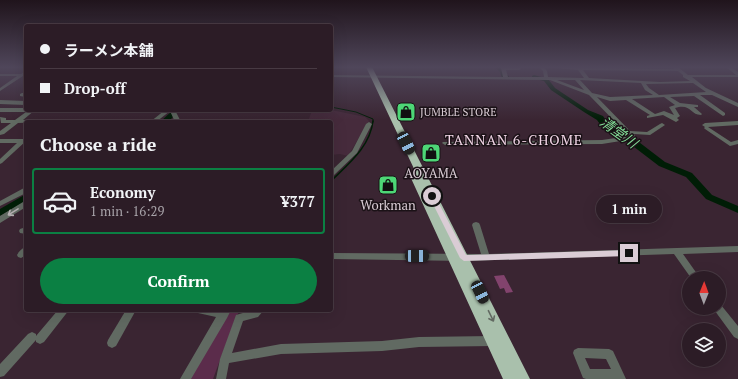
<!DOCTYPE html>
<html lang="en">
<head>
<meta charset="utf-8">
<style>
	body { margin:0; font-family:"PT Serif","Noto Sans JP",serif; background:#382932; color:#f1f3f6; height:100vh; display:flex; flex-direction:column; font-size:15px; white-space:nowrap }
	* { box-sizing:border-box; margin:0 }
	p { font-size:13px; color:#a6a1a7 }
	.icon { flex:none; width:22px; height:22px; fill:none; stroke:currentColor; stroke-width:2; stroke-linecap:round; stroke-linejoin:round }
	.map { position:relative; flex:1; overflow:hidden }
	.panel { position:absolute; left:24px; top:120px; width:309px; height:192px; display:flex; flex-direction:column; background:#2c1c26; border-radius:4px; box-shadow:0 4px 16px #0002,0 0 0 1px #483a43 }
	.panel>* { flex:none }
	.top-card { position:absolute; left:24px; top:24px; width:309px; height:88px; border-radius:4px; box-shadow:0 4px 16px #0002,0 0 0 1px #483a43; display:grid; align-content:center; height:88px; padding:0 16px; background:#2c1c26 }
	.needle { width:26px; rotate:1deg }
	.buttons { position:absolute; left:682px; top:271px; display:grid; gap:8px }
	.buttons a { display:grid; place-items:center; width:44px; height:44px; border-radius:50%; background:#2c1c26; box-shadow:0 4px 16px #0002,0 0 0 1px #483a43; font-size:20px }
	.end { position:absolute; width:18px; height:18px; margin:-9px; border:5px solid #daccd5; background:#111; box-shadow:0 0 0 2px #111 }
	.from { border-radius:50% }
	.bubble { position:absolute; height:28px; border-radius:14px; background:#2c1c26; box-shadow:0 4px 16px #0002,0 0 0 1px #483a43; font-size:13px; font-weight:700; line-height:28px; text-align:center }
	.car { position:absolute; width:12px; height:24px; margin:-12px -6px; border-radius:5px; box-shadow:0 0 3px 1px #0007; background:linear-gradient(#222 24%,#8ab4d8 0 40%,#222 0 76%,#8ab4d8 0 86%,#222 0) }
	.top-card b { display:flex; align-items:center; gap:14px; height:38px; font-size:15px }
	.top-card b+b { border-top:1px solid #483a43 }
	.top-card i { width:10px; height:10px; background:#f1f3f6 }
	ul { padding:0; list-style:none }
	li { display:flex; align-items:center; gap:12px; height:66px; margin:0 8px 6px; padding:0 8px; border:2px solid transparent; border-radius:4px }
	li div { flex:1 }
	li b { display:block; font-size:15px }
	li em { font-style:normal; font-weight:700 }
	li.on { border-color:#0b8043 }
	li>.icon { width:36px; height:36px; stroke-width:1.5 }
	h2 { padding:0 16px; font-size:18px; line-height:48px }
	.primary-button { display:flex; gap:8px; margin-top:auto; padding:8px 16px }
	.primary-button a { flex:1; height:46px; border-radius:24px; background:#0b8043; color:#fff; font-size:16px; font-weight:700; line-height:46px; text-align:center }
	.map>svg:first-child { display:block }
	.built { fill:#462b3c }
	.green { fill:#5b2c4b }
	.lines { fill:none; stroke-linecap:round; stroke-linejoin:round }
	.stream-far1 { stroke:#001d06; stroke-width:1 }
	.stream { stroke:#001d06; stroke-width:1.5 }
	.river { fill:#001d06; fill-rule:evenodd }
	.building { fill:#82436d }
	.minor { fill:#616a62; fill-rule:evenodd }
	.highway { fill:#a9c0ac; fill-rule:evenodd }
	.oneway { stroke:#b6afb2 }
	.oneway2 { stroke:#626962 }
	.route { fill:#daccd5 }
	.labels { text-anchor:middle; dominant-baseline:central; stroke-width:3; stroke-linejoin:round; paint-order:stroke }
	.far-poi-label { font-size:11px; fill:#daccd5; stroke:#1b1217; text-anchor:start }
	.poi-label { font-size:13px; fill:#daccd5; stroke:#1b1217 }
	.water-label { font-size:14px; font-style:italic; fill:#82dd96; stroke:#1b1217 }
	.neighbourhood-label { font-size:14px; letter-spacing:1px; fill:#f3d7e8; stroke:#1b1217 }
</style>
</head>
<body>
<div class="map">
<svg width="738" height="379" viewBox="0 0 738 379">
	<rect width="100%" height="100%" fill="#3a2532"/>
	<polygon class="built" points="312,110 331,110 346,113 365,117 369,121 348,156 340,154 331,155 331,122 308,122"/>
	<polygon class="green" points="230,310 240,310 235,319 213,379 189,379"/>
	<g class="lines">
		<polyline class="stream-far1" points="331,107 356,112 373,119 373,122"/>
		<path class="stream" d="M331,181C348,164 370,147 373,121"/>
		<g class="river">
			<polygon points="495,67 501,67 506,72 507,75 509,76 509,78 502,78 500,72"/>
			<polygon points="534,75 548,79 555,88 588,110 603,116 608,123 631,136 665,162 692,173 712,195 738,206 738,213 706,199 686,177 659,166 625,140 602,127 597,120 584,112 551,90 544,81 532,78 532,76"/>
			<polygon points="173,110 180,110 168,122 160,122"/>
			<polygon points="26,194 26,201 0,216 0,209"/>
		</g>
	</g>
	<polygon class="building" points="504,275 513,292 506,293 504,288 500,289 494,276"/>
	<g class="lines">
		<g class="minor">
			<path d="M520,67L521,69L519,70H506L508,77H544L543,71L539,67H544L547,71L548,77L584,78L578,70L557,68L555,67L674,69L673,67H678L688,75H736L726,67H731L738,72V77H692L706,88L738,103V107L712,95H700L725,113V115L723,116L694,96L670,97L680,103L698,105V107H694L702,114L701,115C690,115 691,103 675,108L680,116L677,118L679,120L676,122L663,115L647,118V116L650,115L626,100L610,101L597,97L630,131L647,132L660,124L662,123L665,125L650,135L634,134L635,136L633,139L602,144L445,145L442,143L443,142L602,140L629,136L624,133V131L589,95L550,80L331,77V75L503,77L501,68ZM583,70L678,71L683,75V77L690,81L660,82L589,78ZM557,80H575L584,90ZM580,80L641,83L645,90L653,95L610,97L592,93ZM693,83L706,92L659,95L649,88L646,84ZM664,97L675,105L669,107L674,115L664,111L655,114L632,99Z"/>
			<polygon points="26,71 26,74 0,91 0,88 17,76 0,76 0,74 21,74"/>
			<polygon points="22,93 26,93 26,97 20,96 20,94"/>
			<polygon points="0,100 26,101 26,105 0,104"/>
			<polygon points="0,108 26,108 26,110 35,110 23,120 39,119 42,121 41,122 18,123 4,134 0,135 0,131 11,123 1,123 0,117 6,118 6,120 15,120 26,112 0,112"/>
			<polygon points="165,110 175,110 181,122 175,122 170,111 156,122 150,122"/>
			<polygon points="738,121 738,125 708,127 731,142 738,140 738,144 730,146 705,129 704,128 705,127 702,125 705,123"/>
			<polygon points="369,122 372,124 357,153 333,176 331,177 331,171 352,151 366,124"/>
			<polygon points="0,139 23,139 26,141 2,163 0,164 0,159 17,143 0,143"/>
			<polygon points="24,188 26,188 26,193 0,206 0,201"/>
			<polygon points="23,202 26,202 26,207 0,223 0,216"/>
			<polygon points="476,222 479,223 480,225 489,254 738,246 738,252 683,254 700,278 691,278 674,254 464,261 331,259 331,253 481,254 472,225 473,223"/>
			<polygon points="23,228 26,228 26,234 20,233 19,231 20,229"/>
			<path d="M26,247V255L21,258L18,257L17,255C19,251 22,248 26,247Z"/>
			<polygon points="719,304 721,305 738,326 738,339 734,337 715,311 713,308 719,308"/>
			<polygon points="58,310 69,310 44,342 40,344 36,342 36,340 4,376 0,377 0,364 28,334 32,332 36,334 36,336"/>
			<polygon points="126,310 136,310 116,346 112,348 108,346 107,343 108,340"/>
			<polygon points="196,310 231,310 227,318 191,379 180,379 216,317 198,313"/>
			<polygon points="253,310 264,310 258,317 243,321 232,353 281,344 382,341 419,337 493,336 497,338 498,341 497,344 493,346 419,347 382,351 281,354 229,363 226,379 216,379 220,359 236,315"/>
			<path d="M578,348L609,349L613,351L626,379H586L583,378L573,353L574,350ZM585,358L606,359L611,369H590Z"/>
		</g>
		<polygon class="highway" points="366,67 372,67 530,379 503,379 410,176 412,174 416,173"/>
	</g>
	<defs><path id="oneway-shaft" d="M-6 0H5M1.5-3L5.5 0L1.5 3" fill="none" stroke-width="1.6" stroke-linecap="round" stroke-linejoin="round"/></defs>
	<use class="oneway" href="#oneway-shaft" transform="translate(13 212) rotate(148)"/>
	<use class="oneway2" href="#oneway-shaft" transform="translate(491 316) rotate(64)"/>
	<linearGradient id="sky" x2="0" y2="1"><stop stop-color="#20141c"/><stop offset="0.56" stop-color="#4f465a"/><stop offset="1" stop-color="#4f465a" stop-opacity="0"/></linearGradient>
	<rect width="738" height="120" fill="url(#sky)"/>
	<polygon class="route" points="432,193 435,196 466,255 629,250 633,253 629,256 464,261 460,258 429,196"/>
	<defs>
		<symbol id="shop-square" viewBox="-11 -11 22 22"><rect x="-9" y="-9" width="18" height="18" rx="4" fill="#4dd676" stroke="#1b1217"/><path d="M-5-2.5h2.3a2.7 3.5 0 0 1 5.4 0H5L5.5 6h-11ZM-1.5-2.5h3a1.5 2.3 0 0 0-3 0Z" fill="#111"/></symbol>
	</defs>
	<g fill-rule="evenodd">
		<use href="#shop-square" x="395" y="101" width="22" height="22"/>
		<use href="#shop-square" x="420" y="142" width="22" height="22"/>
		<use href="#shop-square" x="377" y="174" width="22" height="22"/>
	</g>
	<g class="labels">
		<g class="far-poi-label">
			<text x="420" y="112">JUMBLE STORE</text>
		</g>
		<g class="poi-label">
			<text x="431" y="173">AOYAMA</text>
			<text x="388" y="205">Workman</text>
		</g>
		<g class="water-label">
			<text transform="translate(619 132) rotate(36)">清堂川</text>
		</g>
		<g class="neighbourhood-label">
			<text x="514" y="139">TANNAN 6-CHOME</text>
		</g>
	</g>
</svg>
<div class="buttons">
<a><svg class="needle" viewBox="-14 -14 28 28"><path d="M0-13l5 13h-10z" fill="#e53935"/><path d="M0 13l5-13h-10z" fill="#a6a1a7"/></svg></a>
<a><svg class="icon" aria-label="layers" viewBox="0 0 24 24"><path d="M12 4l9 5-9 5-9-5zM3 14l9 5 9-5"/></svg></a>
</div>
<i class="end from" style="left:432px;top:196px"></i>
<i class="end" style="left:629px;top:253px"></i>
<div class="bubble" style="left:596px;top:195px;width:66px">1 min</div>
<i class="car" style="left:406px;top:143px;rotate:153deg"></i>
<i class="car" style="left:417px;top:256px;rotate:90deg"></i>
<i class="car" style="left:480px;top:292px;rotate:154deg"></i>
<div class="top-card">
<b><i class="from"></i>ラーメン本舗</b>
<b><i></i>Drop-off</b>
</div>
<section class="panel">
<h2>Choose a ride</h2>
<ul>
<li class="on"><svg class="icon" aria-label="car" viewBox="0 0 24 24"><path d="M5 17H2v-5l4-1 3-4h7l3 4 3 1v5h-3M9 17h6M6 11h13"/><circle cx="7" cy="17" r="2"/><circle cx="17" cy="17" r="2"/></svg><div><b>Economy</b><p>1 min · 16:29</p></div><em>¥377</em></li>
</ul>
<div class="primary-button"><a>Confirm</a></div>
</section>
</div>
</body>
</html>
